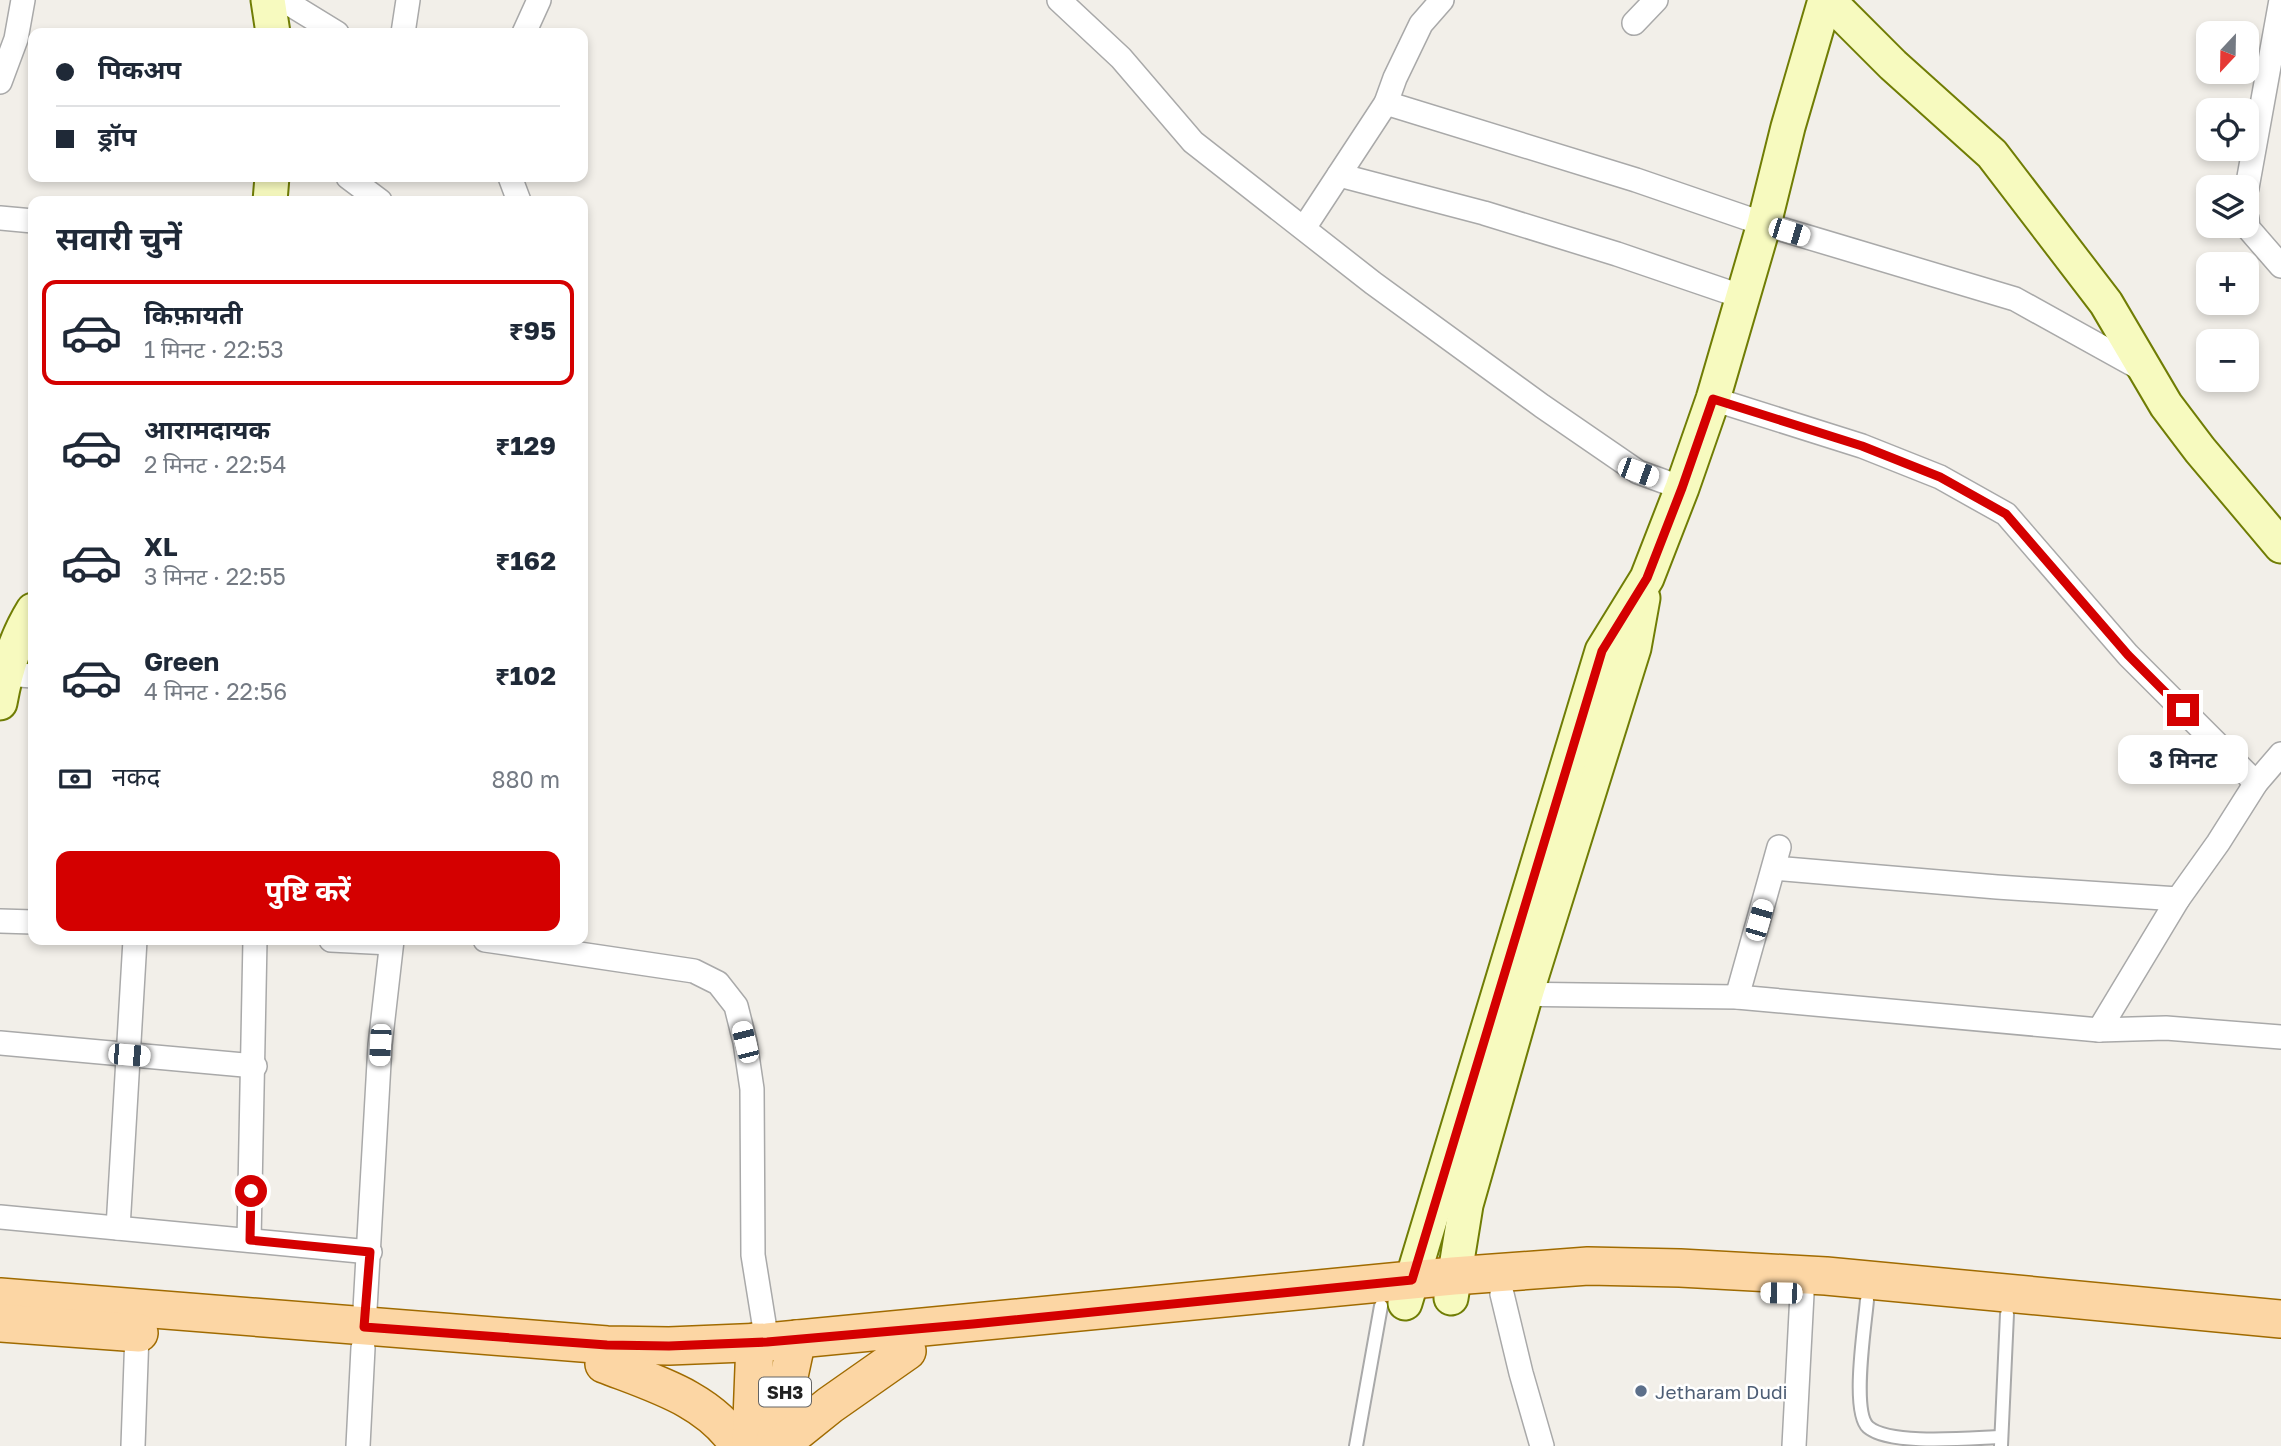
<!DOCTYPE html>
<html lang="hi">
<head>
<meta charset="utf-8">
<style>
	body { margin:0; font-family:"Golos Text","Noto Sans Devanagari",sans-serif; background:#f6f6f7; color:#1f2937; height:100vh; display:flex; flex-direction:column; font-size:26px; white-space:nowrap }
	* { box-sizing:border-box; margin:0 }
	p { font-size:23px; color:#747a83 }
	.icon { flex:none; width:38px; height:38px; fill:none; stroke:currentColor; stroke-width:2; stroke-linecap:round; stroke-linejoin:round }
	.map { position:relative; flex:1; overflow:hidden }
	.side { position:absolute; left:28px; top:196px; width:560px; height:749px; display:flex; flex-direction:column; background:#fff; border-radius:14px; box-shadow:0 4px 10px #0003 }
	.side>* { flex:none }
	.top-card { position:absolute; left:28px; top:28px; width:560px; height:154px; border-radius:14px; box-shadow:0 4px 10px #0003; display:grid; align-content:center; height:154px; padding:0 28px; background:#fff }
	.needle { width:46px; rotate:202deg }
	.tools { position:absolute; left:2196px; top:21px; display:grid; gap:14px }
	.tools a { display:grid; place-items:center; width:63px; height:63px; border-radius:14px; background:#fff; box-shadow:0 4px 10px #0003; font-size:35px }
	.end { position:absolute; width:32px; height:32px; margin:-16px; border:9px solid #d40000; background:#fff; box-shadow:0 0 0 4px #fff }
	.from { border-radius:50% }
	.bubble { position:absolute; height:49px; border-radius:14px; background:#fff; box-shadow:0 4px 10px #0003; font-size:23px; font-weight:700; line-height:49px; text-align:center }
	.car { position:absolute; width:21px; height:42px; margin:-21px -10px; border-radius:9px; box-shadow:0 0 5px 2px #0007; background:linear-gradient(#fff 24%,#345 0 40%,#fff 0 76%,#345 0 86%,#fff 0) }
	.top-card b { display:flex; align-items:center; gap:24px; height:66px; font-size:26px }
	.top-card b+b { border-top:2px solid #e0e1e3 }
	.top-card i { width:18px; height:18px; background:#1f2937 }
	ul { padding:0; list-style:none }
	li { display:flex; align-items:center; gap:21px; height:105px; margin:0 14px 10px; padding:0 14px; border:4px solid transparent; border-radius:14px }
	li div { flex:1 }
	li b { display:block; font-size:26px }
	li em { font-style:normal; font-weight:700 }
	li.selected { border-color:#d40000 }
	li>.icon { width:63px; height:63px; stroke-width:1.5 }
	h2 { padding:0 28px; font-size:32px; line-height:84px }
	.pay { display:flex; align-items:center; gap:18px; height:77px; padding:0 28px; font-size:26px }
	.pay p { margin-inline-start:auto }
	.action { display:flex; gap:14px; margin-top:auto; padding:14px 28px }
	.action a { flex:1; height:80px; border-radius:14px; background:#d40000; color:#fff; font-size:28px; font-weight:700; line-height:80px; text-align:center }
	.map>svg:first-child { display:block }
	.lines { fill:none; stroke-linecap:round; stroke-linejoin:round }
	.lane-casing { stroke:#a9a9a9; stroke-width:16 }
	.street-casing { stroke:#a9a9a9; stroke-width:26 }
	.secondary-casing { stroke:#707d05; stroke-width:37 }
	.primary-casing { stroke:#a06b00; stroke-width:40 }
	.lane { stroke:#fff; stroke-width:12 }
	.street { stroke:#fff; stroke-width:23 }
	.secondary { stroke:#f7fabf; stroke-width:33 }
	.primary { stroke:#fcd6a4; stroke-width:37 }
	.route { stroke:#d40000; stroke-width:9 }
	.service-dot { fill:#5c6f8a; stroke:#fff; stroke-width:2.5 }
	.labels { text-anchor:middle; dominant-baseline:central; stroke-width:5; stroke-linejoin:round; paint-order:stroke }
	.shield { fill:#fff; stroke:#646464; stroke-width:2 }
	.shield-label { font-size:18px; font-weight:bold; fill:#222 }
	.service-label { font-size:19px; fill:#4e5e75; stroke:#fff; text-anchor:start }
</style>
</head>
<body>
<div class="map">
<svg width="2281" height="1446" viewBox="0 0 2281 1446">
	<rect width="100%" height="100%" fill="#f2efe9"/>
	<g class="lines">
		<defs>
			<g id="lane">
				<path d="M1867,1300C1865,1325 1851,1411 1868,1427C1890,1446 1971,1438 2001,1437"/>
				<polyline points="1356,1446 1381,1306"/>
				<polyline points="2001,1446 2007,1314"/>
			</g>
			<g id="street">
				<polyline points="283,0 337,33"/>
				<polyline points="1059,0 1121,58 1193,142 1373,283 1542,406 1638,472 1682,488"/>
				<polyline points="1634,23 1656,0"/>
				<polyline points="403,33 408,0"/>
				<polyline points="524,33 539,0"/>
				<polyline points="0,82 16,39 23,0"/>
				<polyline points="1386,103 1636,180 1764,224 2015,299 2143,370"/>
				<polyline points="1339,175 1484,213 1617,254 1743,297"/>
				<polyline points="348,177 380,201"/>
				<polyline points="510,177 519,201"/>
				<polyline points="2247,188 2281,0"/>
				<polyline points="0,218 33,221"/>
				<polyline points="2247,219 2248,228 2281,266"/>
				<polyline points="1304,228 1386,103 1395,78 1421,24 1442,0"/>
				<polyline points="1713,399 1862,446 1940,477 2006,514 2128,655 2256,783"/>
				<polyline points="5,674 33,676"/>
				<polyline points="1774,868 1997,887 2178,899"/>
				<polyline points="0,921 33,922"/>
				<polyline points="331,940 391,943"/>
				<polyline points="485,940 694,971 718,983 736,1006 745,1042 752,1089 753,1255 767,1342"/>
				<polyline points="1512,994 1737,997 2099,1030 2166,1028 2281,1037"/>
				<polyline points="1737,997 1779,847"/>
				<polyline points="2099,1030 2178,899 2218,843 2256,783 2281,754"/>
				<polyline points="0,1043 255,1066"/>
				<polyline points="0,1217 370,1252"/>
				<polyline points="118,1228 135,940"/>
				<polyline points="249,1240 255,940"/>
				<polyline points="1502,1294 1521,1373 1542,1446"/>
				<polyline points="364,1327 380,1045 392,940"/>
				<polyline points="133,1446 137,1333"/>
				<polyline points="358,1446 363,1348"/>
				<polyline points="1794,1446 1802,1294"/>
			</g>
			<g id="secondary">
				<polyline points="268,0 273,33"/>
				<polyline points="1828,0 1893,65 1992,154 2106,303 2166,405 2200,450 2281,546"/>
				<polyline points="270,201 272,177"/>
				<path d="M0,703C6,669 15,639 33,610"/>
				<polyline points="1451,1298 1466,1205 1526,994 1634,648 1643,598"/>
				<polyline points="1405,1303 1602,651 1647,578 1682,488 1713,399 1764,224 1788,127 1825,0"/>
			</g>
			<g id="primary">
				<polyline points="0,1297 607,1345 669,1346 767,1342 1453,1276 1588,1266 1680,1268 1826,1276 2281,1319"/>
				<polyline points="0,1323 139,1333"/>
				<path d="M604,1364C653,1383 710,1399 739,1446"/>
				<polyline points="751,1446 755,1342"/>
				<polyline points="774,1446 797,1339"/>
				<polyline points="779,1446 830,1405 907,1351"/>
			</g>
		</defs>
		<use href="#lane" class="lane-casing"/>
		<use href="#street" class="street-casing"/>
		<use href="#secondary" class="secondary-casing"/>
		<use href="#primary" class="primary-casing"/>
		<use href="#lane" class="lane"/>
		<use href="#street" class="street"/>
		<use href="#secondary" class="secondary"/>
		<use href="#primary" class="primary"/>
	</g>
	<g class="lines">
		<polyline class="route" points="251,1191 250,1240 370,1252 364,1327 607,1345 669,1346 767,1342 973,1324 1412,1280 1602,651 1647,578 1682,488 1713,399 1862,446 1940,477 2006,514 2128,655 2183,710"/>
	</g>
	<circle class="service-dot" cx="1641" cy="1391" r="7"/>
	<g class="labels">
		<rect class="shield" x="759" y="1377.5" width="52" height="29" rx="5"/>
		<g class="shield-label">
			<text x="785" y="1392">SH3</text>
		</g>
		<g class="service-label">
			<text x="1655" y="1391">Jetharam Dudi</text>
		</g>
	</g>
</svg>
<div class="tools">
<a><svg class="needle" viewBox="-14 -14 28 28"><path d="M0-13l5 13h-10z" fill="#e53935"/><path d="M0 13l5-13h-10z" fill="#747a83"/></svg></a>
<a><svg class="icon" aria-label="locate" viewBox="0 0 24 24"><circle cx="12" cy="12" r="6"/><path d="M12 2v4M12 18v4M2 12h4M18 12h4"/></svg></a>
<a><svg class="icon" aria-label="layers" viewBox="0 0 24 24"><path d="M12 4l9 5-9 5-9-5zM3 14l9 5 9-5"/></svg></a>
<a>+</a>
<a>−</a>
</div>
<i class="end from" style="left:251px;top:1191px"></i>
<i class="end" style="left:2183px;top:710px"></i>
<div class="bubble" style="left:2118px;top:735px;width:130px">3 मिनट</div>
<i class="car" style="left:1789px;top:232px;rotate:107deg"></i>
<i class="car" style="left:1638px;top:472px;rotate:110deg"></i>
<i class="car" style="left:1759px;top:920px;rotate:16deg"></i>
<i class="car" style="left:745px;top:1042px;rotate:346deg"></i>
<i class="car" style="left:380px;top:1045px;rotate:183deg"></i>
<i class="car" style="left:129px;top:1055px;rotate:95deg"></i>
<i class="car" style="left:1781px;top:1293px;rotate:271deg"></i>
<div class="top-card">
<b><i class="from"></i>पिकअप</b>
<b><i></i>ड्रॉप</b>
</div>
<section class="side">
<h2>सवारी चुनें</h2>
<ul>
<li class="selected"><svg class="icon" aria-label="car" viewBox="0 0 24 24"><path d="M5 17H2v-5l4-1 3-4h7l3 4 3 1v5h-3M9 17h6M6 11h13"/><circle cx="7" cy="17" r="2"/><circle cx="17" cy="17" r="2"/></svg><div><b>किफ़ायती</b><p>1 मिनट · 22:53</p></div><em>₹95</em></li>
<li><svg class="icon" aria-label="car" viewBox="0 0 24 24"><path d="M5 17H2v-5l4-1 3-4h7l3 4 3 1v5h-3M9 17h6M6 11h13"/><circle cx="7" cy="17" r="2"/><circle cx="17" cy="17" r="2"/></svg><div><b>आरामदायक</b><p>2 मिनट · 22:54</p></div><em>₹129</em></li>
<li><svg class="icon" aria-label="car" viewBox="0 0 24 24"><path d="M5 17H2v-5l4-1 3-4h7l3 4 3 1v5h-3M9 17h6M6 11h13"/><circle cx="7" cy="17" r="2"/><circle cx="17" cy="17" r="2"/></svg><div><b>XL</b><p>3 मिनट · 22:55</p></div><em>₹162</em></li>
<li><svg class="icon" aria-label="car" viewBox="0 0 24 24"><path d="M5 17H2v-5l4-1 3-4h7l3 4 3 1v5h-3M9 17h6M6 11h13"/><circle cx="7" cy="17" r="2"/><circle cx="17" cy="17" r="2"/></svg><div><b>Green</b><p>4 मिनट · 22:56</p></div><em>₹102</em></li>
</ul>
<div class="pay"><svg class="icon" aria-label="cash" viewBox="0 0 24 24"><path d="M3 7h18v10H3z"/><circle cx="12" cy="12" r="2"/></svg>नकद<p>880 m</p></div>
<div class="action"><a>पुष्टि करें</a></div>
</section>
</div>
</body>
</html>
